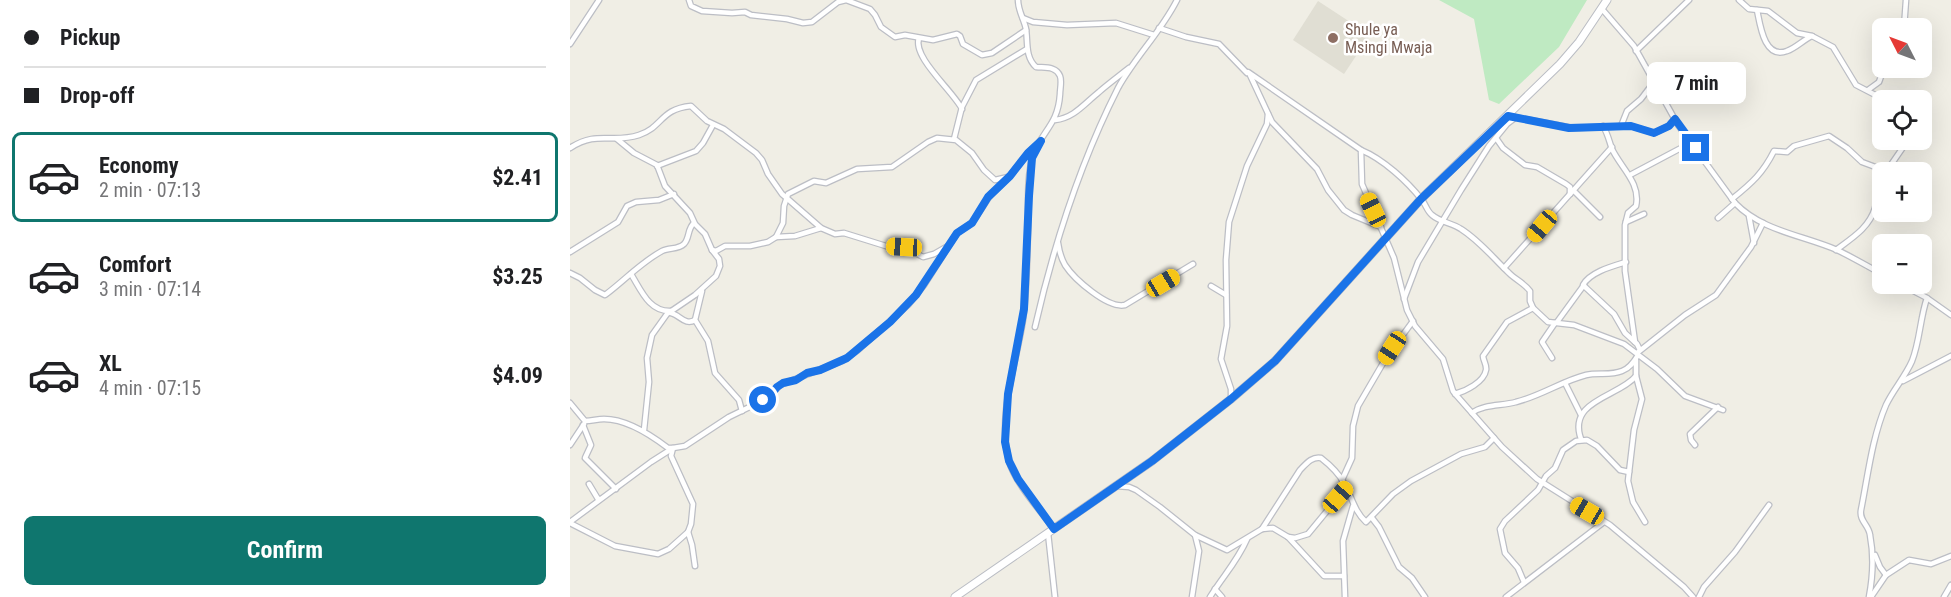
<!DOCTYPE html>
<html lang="en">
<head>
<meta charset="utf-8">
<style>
	body { margin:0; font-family:"Roboto Condensed",sans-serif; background:#f6f6f6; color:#202124; height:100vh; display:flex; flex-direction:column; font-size:22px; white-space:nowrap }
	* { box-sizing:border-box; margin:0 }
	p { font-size:20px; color:#757577 }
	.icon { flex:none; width:33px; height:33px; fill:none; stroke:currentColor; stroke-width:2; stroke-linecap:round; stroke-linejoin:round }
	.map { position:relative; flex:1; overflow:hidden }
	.side { display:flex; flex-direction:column; background:#fff; width:570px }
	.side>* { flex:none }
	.hud { display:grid; align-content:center; height:132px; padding:0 24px; background:#fff }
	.needle { width:39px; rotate:312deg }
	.fabs { position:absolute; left:1302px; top:18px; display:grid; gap:12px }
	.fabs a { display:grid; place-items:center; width:60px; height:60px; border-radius:9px; background:#fff; box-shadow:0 6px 24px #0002; font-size:30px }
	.end { position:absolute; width:27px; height:27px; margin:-14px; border:8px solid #1a73e8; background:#fff; box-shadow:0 0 0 3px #fff }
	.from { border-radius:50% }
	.bubble { position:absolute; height:42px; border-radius:9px; background:#fff; box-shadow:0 6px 24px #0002; font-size:20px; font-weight:700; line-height:42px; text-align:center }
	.car { position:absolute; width:18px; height:36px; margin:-18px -9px; border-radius:8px; box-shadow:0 0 4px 2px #0007; background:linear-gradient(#f5c518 24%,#345 0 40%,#f5c518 0 76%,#345 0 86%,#f5c518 0) }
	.hud b { display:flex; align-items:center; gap:21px; height:57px; font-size:22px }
	.hud b+b { border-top:2px solid #e0e0e0 }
	.hud i { width:15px; height:15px; background:#202124 }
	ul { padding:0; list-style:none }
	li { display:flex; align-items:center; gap:18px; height:90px; margin:0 12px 9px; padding:0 12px; border:3px solid transparent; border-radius:9px }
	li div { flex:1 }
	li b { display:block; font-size:22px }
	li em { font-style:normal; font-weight:700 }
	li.on { border-color:#0f766e }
	li>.icon { width:54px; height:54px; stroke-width:1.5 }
	.cta { display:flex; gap:12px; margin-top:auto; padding:12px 24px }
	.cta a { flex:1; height:69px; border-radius:9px; background:#0f766e; color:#fff; font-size:24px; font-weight:700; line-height:69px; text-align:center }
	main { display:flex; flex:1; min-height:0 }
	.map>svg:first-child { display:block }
	.education { fill:#e0ded3 }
	.green { fill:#bfeac2 }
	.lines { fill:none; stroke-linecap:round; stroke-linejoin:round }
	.street-casing { stroke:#bcbec5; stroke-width:7 }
	.secondary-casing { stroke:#babdc4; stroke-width:9 }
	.street { stroke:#fff; stroke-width:4.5 }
	.secondary { stroke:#fff; stroke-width:7 }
	.route { stroke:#1a73e8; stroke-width:8 }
	.education-dot { fill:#8d6e63; stroke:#fff; stroke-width:2 }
	.labels { text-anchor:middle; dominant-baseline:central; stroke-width:5; stroke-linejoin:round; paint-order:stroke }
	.education-label { font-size:16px; fill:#785e54; stroke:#fff; text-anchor:start }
</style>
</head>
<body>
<main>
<section class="side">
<div class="hud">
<b><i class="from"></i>Pickup</b>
<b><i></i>Drop-off</b>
</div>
<ul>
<li class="on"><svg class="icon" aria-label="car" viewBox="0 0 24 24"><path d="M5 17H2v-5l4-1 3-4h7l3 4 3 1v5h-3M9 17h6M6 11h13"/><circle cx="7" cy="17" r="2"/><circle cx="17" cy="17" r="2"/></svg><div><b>Economy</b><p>2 min · 07:13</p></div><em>$2.41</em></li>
<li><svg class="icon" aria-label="car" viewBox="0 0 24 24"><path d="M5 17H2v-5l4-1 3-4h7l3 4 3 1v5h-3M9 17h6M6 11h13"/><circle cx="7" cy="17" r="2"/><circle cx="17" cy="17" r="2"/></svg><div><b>Comfort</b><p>3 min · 07:14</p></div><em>$3.25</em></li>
<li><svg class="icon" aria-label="car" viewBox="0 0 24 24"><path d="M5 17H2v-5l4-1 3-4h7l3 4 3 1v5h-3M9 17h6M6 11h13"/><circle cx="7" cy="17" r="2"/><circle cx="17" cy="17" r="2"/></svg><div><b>XL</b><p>4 min · 07:15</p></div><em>$4.09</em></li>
</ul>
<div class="cta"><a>Confirm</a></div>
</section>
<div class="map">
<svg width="1381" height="597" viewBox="0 0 1381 597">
	<rect width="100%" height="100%" fill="#f0eee5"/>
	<polygon class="education" points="748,1 800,35 774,74 723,40"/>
	<polygon class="green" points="869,0 1017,0 989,47 929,104 919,100 904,19"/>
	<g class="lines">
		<defs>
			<g id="street">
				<polyline points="119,0 121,6 132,11 162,13 175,12 181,15 217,19 233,23 242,22 268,2 276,0 300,9 305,15 311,27 325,37 335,35 363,40 387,34 390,36 393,44 412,55 422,53 456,30"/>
				<path d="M448,0C448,11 454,19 456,29C458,42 455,57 466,67C475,68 486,66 490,76C492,81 490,89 490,94C488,126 471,131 463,156C456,178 459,206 458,229C457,259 457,290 453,320C446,365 427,415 439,461C445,483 470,510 484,529"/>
				<polyline points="1169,0 1179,9 1198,11 1227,33 1242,36"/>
				<path d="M1032,9L1064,46L1108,125L1165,203C1192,231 1232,235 1267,250C1282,257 1297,266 1312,274"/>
				<path d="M1187,10C1190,24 1194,60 1217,51C1226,48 1233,40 1242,36L1263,47L1286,85L1315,100"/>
				<polyline points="453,18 463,22 497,25 546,23 584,35"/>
				<polyline points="589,28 616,37 649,44 677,73 678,72 791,150 792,184 824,258 837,310 845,326 873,359 883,391 887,396 932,447 967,479 1040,525 1114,587 1123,597"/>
				<polyline points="1334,28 1336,0"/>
				<path d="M349,38C342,57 383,91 392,109"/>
				<polyline points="0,44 29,0"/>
				<polyline points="1066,51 1119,0"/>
				<polyline points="680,75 702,122 747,169 758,190 774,210 782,215 811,227"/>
				<polyline points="1298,90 1309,82 1314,68"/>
				<polyline points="944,117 1003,128 1061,126 1084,133 1099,126 1105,119"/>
				<path d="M485,120C504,118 514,104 529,92C538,84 549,76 559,68"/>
				<path d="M1033,126C1038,134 1039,141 1042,149C1051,168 1071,183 1066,206L1058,213L1055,225V271L1065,342"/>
				<polyline points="1051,126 1057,111 1071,99 1084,82"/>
				<polyline points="926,138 933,148 955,165 967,167 996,184 1000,187 1000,194"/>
				<polyline points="47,139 64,153 87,165 95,186 120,213 125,224 135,234 142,250 149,259 150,266 146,276 125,295 97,314 82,335 77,358 79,382 74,430"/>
				<polyline points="384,139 392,107 406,80 457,49"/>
				<path d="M0,148C28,130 41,144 69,135C93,127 90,109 121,106L137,121L154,129L186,153L192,160L198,174L212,194L251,228L265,234L274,233L319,247H334L353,257L364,254L378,246"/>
				<path d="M791,150C813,159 837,181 852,200C856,205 857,211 862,215C870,222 882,223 891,229C910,241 923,258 939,273C946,280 954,283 960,291V301L963,308L978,322L1004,325L1054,344L1087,369L1115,396L1153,410"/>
				<polyline points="87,166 126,151 133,143 143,125"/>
				<polyline points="1316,172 1338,140"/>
				<polyline points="1060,175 1111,148 1126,148"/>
				<polyline points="1003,190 1030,217"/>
				<path d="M1162,199C1182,183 1193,173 1204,151L1217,152L1224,146L1259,136L1277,148L1292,162L1316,171"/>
				<polyline points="1179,216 1184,243"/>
				<polyline points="1148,218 1165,203"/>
				<polyline points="1056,222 1074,214"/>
				<polyline points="206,237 213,223 214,206 218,194 244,181 256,183 287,169 322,167 358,142 367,138 386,140 402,153 414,170 425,180 438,177"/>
				<path d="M488,243C489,250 491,258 495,265C504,279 538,309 555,305L623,264"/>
				<polyline points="142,250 146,251 155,246 180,246 198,242 206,237 225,236 251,228"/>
				<path d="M1266,250C1282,238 1299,228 1305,208C1307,199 1309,189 1312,180"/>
				<polyline points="0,252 48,222 57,206 66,202 89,200 104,194"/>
				<path d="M1056,262C1043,266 1020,272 1013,285L1044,314L1055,333L1067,344L1070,350"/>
				<polyline points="934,268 1042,147"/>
				<path d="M0,273L10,278L25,290L35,295C54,281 70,263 92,251C99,247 108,250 114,244C120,238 117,229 124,223"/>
				<path d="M61,274C71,290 79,312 101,311V313C110,315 115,326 125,320"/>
				<polyline points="1330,284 1357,298 1381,315"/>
				<polyline points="641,286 656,295"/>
				<polyline points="132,291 125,320 138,341 145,373 169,400 172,411"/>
				<polyline points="834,299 848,262 891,190 919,146 937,124 945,118"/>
				<polyline points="987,322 1014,285"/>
				<path d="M465,327C484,244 509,165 548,88C565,57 591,32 607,0"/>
				<polyline points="1067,353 1115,315 1146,295 1181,247 1193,223"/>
				<polyline points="982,358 972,342 985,323"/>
				<polyline points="1066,360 1066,376 1072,399 1064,430 1058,481 1063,502 1075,522"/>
				<polyline points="1333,381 1381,356"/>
				<polyline points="995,383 1011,415"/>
				<path d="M885,394C896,391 914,382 916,370C917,365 913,360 913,356L937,322L963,308"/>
				<polyline points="661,398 661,389 651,359 657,326 656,260 659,222 677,166 697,124 698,114"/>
				<path d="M0,403L15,421C22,421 27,419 34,419C56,419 81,435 98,448H103L101,456L123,504L121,524L118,532L122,545L125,566"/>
				<path d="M902,413C914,404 932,406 946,402C971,396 992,381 1016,375C1028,372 1040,376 1052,371C1060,368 1064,362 1068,355"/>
				<polyline points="13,425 21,445 15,458 46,489"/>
				<path d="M1011,439C997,400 1049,397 1066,376"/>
				<polyline points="0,445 14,424"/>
				<polyline points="1125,445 1121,440 1120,434 1148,407"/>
				<polyline points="772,480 782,458 783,426 788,406 816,358 843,321"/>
				<polyline points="19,484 28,499 30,499"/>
				<polyline points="546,486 559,487 566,490 590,507 625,535 657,550 692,529 703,528 718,537 754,576 774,576"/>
				<polyline points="802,518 809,527 829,567 842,578 855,597"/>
				<polyline points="0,522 81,462 103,448 115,446 159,417 198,398 210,385 272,361 288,350 338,305 354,285 387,233 402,223 419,197 440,176 458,153 471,141"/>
				<polyline points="0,523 45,546 88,554 99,549 118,532"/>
				<path d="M692,529L730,470C736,464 742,456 751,458C760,465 769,474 774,483C782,497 784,511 796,522L823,494L841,481L891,454L915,447L924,438"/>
				<polyline points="478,533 485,597"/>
				<polyline points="718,537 725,538 738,534 776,488"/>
				<polyline points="1305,555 1310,567 1316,575"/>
				<polyline points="954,582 948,568 935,553 930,529 935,521 968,490 976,476 985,468 993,450 1006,441 1017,440 1027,446 1050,470 1059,472"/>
				<polyline points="645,589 652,597"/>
				<polyline points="622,597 629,551 625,535"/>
				<path d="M640,597C653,576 667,562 677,539"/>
				<polyline points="775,597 773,541 783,506"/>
				<polyline points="936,597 1034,522"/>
				<polyline points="1129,597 1134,587 1165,552 1199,505"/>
				<path d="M1299,597C1303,576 1304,556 1300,535C1299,525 1289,521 1291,510C1298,475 1302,438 1316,405C1323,390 1335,377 1342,361C1350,341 1350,318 1357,298"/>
				<polyline points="1301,597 1316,575 1339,560 1361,564 1381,556"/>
				<polyline points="1374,597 1381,585"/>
			</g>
			<polyline id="secondary" points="385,597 582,461 661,399 705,361 851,199 990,64 1009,42 1037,0"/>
		</defs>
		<use href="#street" class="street-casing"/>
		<use href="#secondary" class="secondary-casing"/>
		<use href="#street" class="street"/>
		<use href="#secondary" class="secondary"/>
	</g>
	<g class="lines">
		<polyline class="route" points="193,400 198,398 207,387 213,383 226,380 237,373 250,370 277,358 320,322 346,295 387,233 402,223 418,197 440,176 458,153 471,141 462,158 459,196 454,309 438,394 435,442 439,461 448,479 484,529 582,461 661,399 705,361 851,199 938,116 999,128 1061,126 1084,133 1099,126 1105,119 1126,148"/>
	</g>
	<circle class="education-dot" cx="763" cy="38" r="6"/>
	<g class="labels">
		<g class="education-label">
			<text x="775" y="29">Shule ya<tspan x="775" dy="18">Msingi Mwaja</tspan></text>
		</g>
	</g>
</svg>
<div class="fabs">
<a><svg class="needle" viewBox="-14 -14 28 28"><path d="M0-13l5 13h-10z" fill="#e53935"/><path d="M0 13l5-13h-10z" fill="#757577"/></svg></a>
<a><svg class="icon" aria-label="locate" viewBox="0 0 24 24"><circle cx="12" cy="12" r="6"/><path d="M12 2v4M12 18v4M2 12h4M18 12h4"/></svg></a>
<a>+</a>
<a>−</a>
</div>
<i class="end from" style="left:193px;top:400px"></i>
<i class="end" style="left:1126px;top:148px"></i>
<div class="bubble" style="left:1077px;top:62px;width:99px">7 min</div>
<i class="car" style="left:803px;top:210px;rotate:335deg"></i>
<i class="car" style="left:972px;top:226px;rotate:220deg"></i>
<i class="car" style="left:334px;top:247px;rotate:273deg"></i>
<i class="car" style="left:593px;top:283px;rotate:59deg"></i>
<i class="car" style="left:822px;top:348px;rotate:213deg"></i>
<i class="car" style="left:768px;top:497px;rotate:41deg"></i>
<i class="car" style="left:1017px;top:511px;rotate:300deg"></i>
</div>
</main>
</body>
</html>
